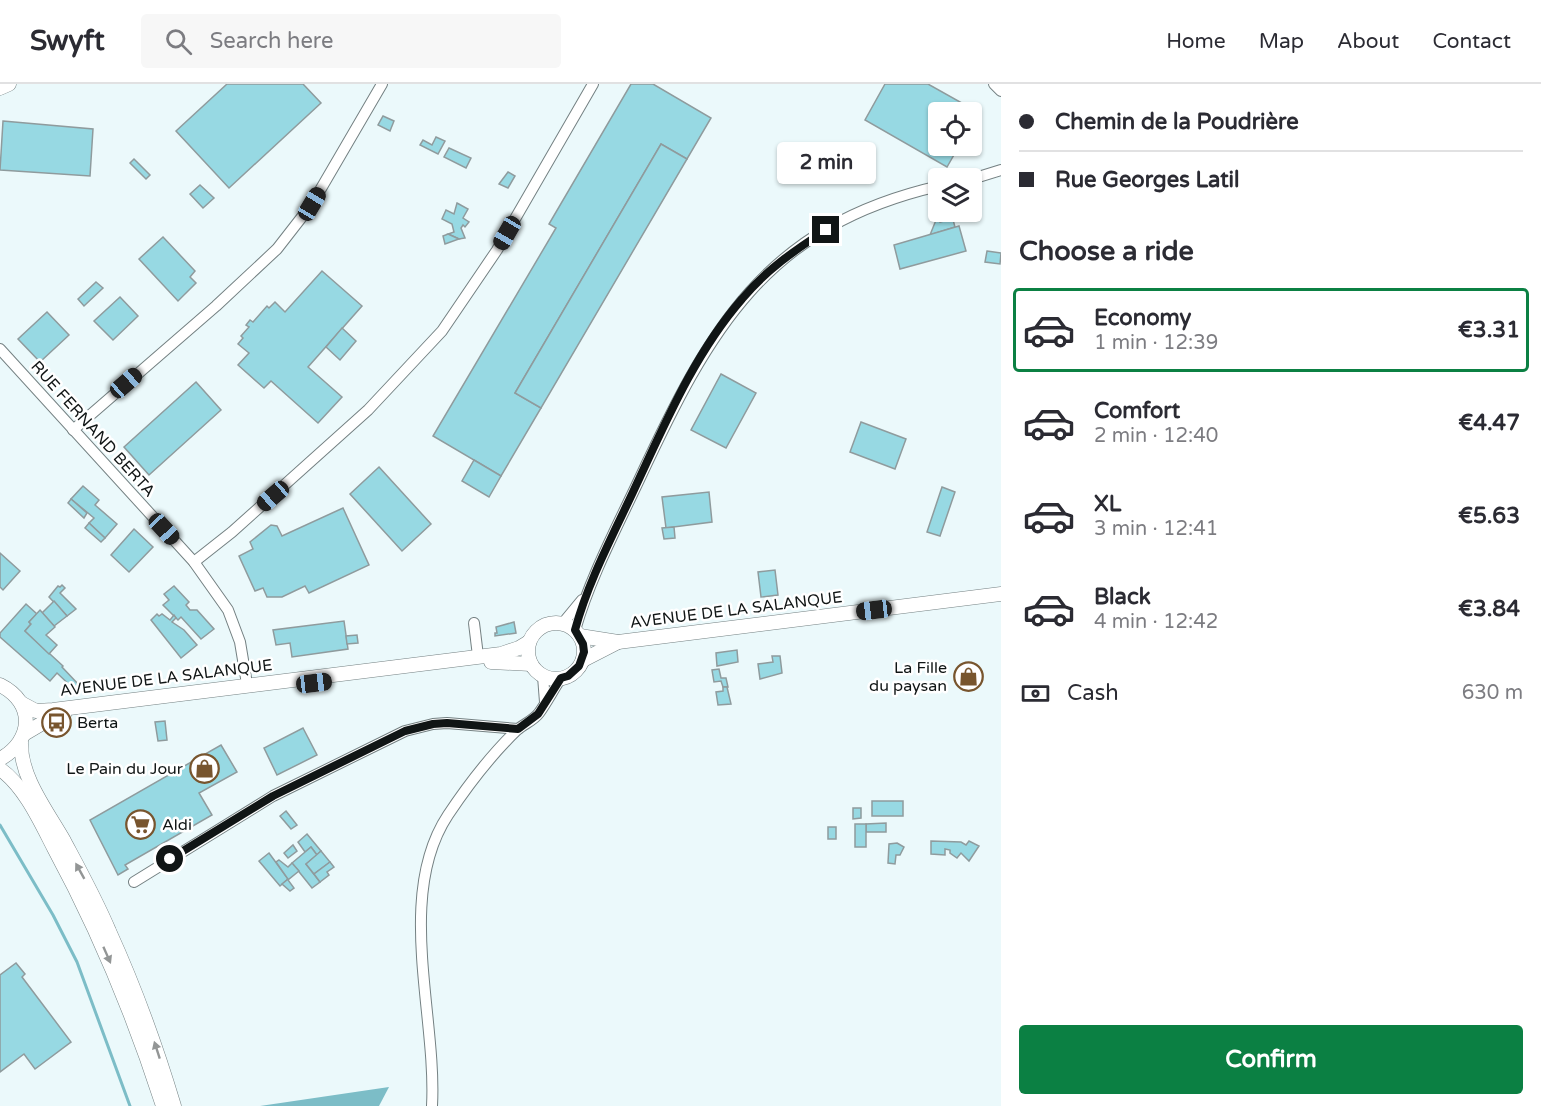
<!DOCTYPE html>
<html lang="en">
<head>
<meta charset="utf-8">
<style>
	body { margin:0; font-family:"Varela Round",sans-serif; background:#f7f7f7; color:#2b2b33; height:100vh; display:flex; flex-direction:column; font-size:22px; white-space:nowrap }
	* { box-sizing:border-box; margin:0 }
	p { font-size:20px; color:#7c7c81 }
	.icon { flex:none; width:33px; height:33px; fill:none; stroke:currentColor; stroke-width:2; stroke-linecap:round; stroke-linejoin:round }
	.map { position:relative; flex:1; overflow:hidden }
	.panel { display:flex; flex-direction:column; background:#fff; width:540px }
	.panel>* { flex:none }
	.top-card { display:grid; align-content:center; height:132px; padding:0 18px; background:#fff }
	.fabs { position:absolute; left:928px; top:18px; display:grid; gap:12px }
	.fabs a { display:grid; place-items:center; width:54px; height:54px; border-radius:6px; background:#fff; box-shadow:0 2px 4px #0004; font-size:30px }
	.end { position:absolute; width:27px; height:27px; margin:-14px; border:8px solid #101515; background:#fff; box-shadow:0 0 0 3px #fff }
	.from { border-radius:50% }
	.bubble { position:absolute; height:42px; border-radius:6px; background:#fff; box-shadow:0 2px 4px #0004; font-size:20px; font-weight:700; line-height:42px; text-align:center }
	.car { position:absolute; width:18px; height:36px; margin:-18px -9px; border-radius:8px; box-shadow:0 0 4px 2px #0007; background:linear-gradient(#222 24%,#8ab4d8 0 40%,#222 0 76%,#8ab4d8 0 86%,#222 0) }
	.top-card b { display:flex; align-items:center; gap:21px; height:57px; font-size:22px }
	.top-card b+b { border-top:2px solid #e1e1e2 }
	.top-card i { width:15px; height:15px; background:#2b2b33 }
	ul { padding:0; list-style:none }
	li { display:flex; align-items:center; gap:18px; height:84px; margin:0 12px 9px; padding:0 6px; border:3px solid transparent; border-radius:6px }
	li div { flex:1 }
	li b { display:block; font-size:22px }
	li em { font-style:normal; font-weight:700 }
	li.on { border-color:#0b8043 }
	li>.icon { width:54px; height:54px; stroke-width:1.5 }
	h2 { padding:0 18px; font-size:27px; line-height:72px }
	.pay { display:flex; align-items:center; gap:15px; height:66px; padding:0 18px; font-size:22px }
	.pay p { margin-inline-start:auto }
	.action { display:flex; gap:12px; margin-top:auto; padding:12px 18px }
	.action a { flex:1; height:69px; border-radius:6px; background:#0b8043; color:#fff; font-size:24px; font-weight:700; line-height:69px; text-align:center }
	header { display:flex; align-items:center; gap:36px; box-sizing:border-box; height:84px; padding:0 30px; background:#fff; border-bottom:2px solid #e1e1e2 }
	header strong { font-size:28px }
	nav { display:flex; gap:33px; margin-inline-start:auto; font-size:21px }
	.search { width:420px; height:54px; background:#f7f7f7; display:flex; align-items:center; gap:15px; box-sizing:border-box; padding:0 21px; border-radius:6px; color:#7c7c81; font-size:22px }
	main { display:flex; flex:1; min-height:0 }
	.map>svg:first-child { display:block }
	.water { fill:#7cbdc7 }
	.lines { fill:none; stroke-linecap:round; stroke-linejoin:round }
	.stream { stroke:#7cbdc7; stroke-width:3 }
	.building { fill:#97d9e3; stroke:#8f9b9d; stroke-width:1.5 }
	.minor-casing { stroke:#748082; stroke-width:12 }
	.major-casing { stroke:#748082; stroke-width:15 }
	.minor { stroke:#fff; stroke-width:10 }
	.major { stroke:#fff; stroke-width:14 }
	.oneway { fill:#939696 }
	.route { stroke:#101515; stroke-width:8 }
	.labels { text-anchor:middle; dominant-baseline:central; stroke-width:5; stroke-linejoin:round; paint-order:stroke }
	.street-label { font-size:16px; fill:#101515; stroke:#fff }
	.poi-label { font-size:16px; fill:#101515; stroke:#fff; text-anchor:end }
</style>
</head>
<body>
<header>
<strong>Swyft</strong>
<div class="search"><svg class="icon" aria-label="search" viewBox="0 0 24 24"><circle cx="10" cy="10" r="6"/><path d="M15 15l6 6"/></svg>Search here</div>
<nav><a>Home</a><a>Map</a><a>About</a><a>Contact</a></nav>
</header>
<main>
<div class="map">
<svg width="1001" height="1022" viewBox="0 0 1001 1022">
	<rect width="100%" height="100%" fill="#ebf9fb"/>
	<polygon class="water" points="389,1003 379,1022 260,1022"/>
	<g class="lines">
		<polyline class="stream" points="0,741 53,831 77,878 130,1022"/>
	</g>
	<g class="building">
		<polygon points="227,0 303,0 321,19 229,104 176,47"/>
		<polygon points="631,0 653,0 711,34 687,75 661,60 515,309 541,324 501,392 433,352 556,144 549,140"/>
		<polygon points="885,0 928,0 978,28 972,39 972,28 939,28 939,62 959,62 947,83 865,36"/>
		<polygon points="383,32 394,37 390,47 378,41"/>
		<polygon points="3,37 93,45 90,92 0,86"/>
		<polygon points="436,53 445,57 438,70 420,61 423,56 432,61"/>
		<polygon points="661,60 687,75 541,324 515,309"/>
		<polygon points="449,64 471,74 466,84 444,73"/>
		<polygon points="134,75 150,91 146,95 130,79"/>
		<polygon points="508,88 515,92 508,104 499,100"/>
		<polygon points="200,101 214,114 203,124 190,110"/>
		<polygon points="457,119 468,125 463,134 469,138 465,143 463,141 461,144 465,154 459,155 448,150 454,148 452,140 442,135 446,126 454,130"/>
		<polygon points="952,132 955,143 930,151 936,136 939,135 940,138 944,137 943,134"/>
		<polygon points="959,142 966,167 900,185 894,161"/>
		<polygon points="448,150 459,155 445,160 443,152"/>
		<polygon points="163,153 195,187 190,193 196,199 178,217 139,175"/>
		<polygon points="987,167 1001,169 1000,180 985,178"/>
		<polygon points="322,187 362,222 308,283 342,313 318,339 271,297 264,304 238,281 249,269 238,260 243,254 241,252 249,243 246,241 250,236 253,238 267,222 269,224 275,218 285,228"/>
		<polygon points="96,198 103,204 84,222 78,215"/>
		<polygon points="120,213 138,232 113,256 94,237"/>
		<polygon points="47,228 69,251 40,278 18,255"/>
		<polygon points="342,244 356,257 340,276 326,263"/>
		<polygon points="721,290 756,309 726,364 691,346"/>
		<polygon points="196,298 221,326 149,391 124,363"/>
		<polygon points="861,338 906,355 895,385 850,368"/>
		<polygon points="474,376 501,392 489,413 462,397"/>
		<polygon points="379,383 431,440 402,467 350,410"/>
		<polygon points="83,402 99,416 95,421 117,440 105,454 89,439 94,434 71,415"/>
		<polygon points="942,403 955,408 940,452 927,448"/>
		<polygon points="709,408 712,438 666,444 662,413"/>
		<polygon points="71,415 87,429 84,434 68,419"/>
		<polygon points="343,424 369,481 309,509 305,502 282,513 267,513 263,504 255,507 239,472 253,465 250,458 271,441 277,442 282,452"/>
		<polygon points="89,439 105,454 101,458 85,444"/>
		<polygon points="674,443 675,454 664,455 662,444"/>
		<polygon points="134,445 153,463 129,488 111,471"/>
		<polygon points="0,469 20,487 3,506 0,503"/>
		<polygon points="775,486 778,511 761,513 758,488"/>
		<polygon points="62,501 65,504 60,509 76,525 67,532 49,513 58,502 60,503"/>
		<polygon points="174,502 189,518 186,521 190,526 197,526 214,545 201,555 181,533 178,536 163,521 169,516 164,510"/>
		<polygon points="54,517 67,532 54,542 42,529"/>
		<polygon points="26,520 37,530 29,538 31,540 25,547 63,582 62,583 80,602 76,607 57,589 50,597 0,553 0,549"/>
		<polygon points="40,526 55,543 46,551 57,561 49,570 25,547 31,540 29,538"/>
		<polygon points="157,530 159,532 162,530 170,536 174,531 176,534 172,538 184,546 197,561 181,574 151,536"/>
		<polygon points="344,537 348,565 292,573 290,559 276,561 273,546"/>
		<polygon points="514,538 516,549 495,552 495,549 497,549 496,543"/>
		<polygon points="357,551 358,559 347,560 346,552"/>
		<polygon points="737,566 738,578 717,582 716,569"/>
		<polygon points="772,572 780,572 782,589 760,595 758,580 773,578"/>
		<polygon points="719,585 721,594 726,594 728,603 723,603 721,597 714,598 712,586"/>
		<polygon points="723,603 727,603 731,620 718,621 716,608 723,607"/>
		<polygon points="165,637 167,656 158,657 155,638"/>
		<polygon points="303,644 317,671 277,691 264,664"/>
		<polygon points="221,661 237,688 199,709 212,731 125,781 128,785 118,791 90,736"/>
		<rect x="872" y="717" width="31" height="15"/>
		<polygon points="853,724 861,724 861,734 853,735"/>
		<polygon points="286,727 297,741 291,745 280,732"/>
		<polygon points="886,739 886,748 866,748 866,740"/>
		<rect x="855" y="740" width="11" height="23"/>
		<rect x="828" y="743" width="8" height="12"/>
		<polygon points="307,750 321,767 317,771 311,763 305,768 298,758"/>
		<polygon points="931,757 961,758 966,761 969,757 979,762 969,777 961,769 957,774 950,769 950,766 945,765 945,771 931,770"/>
		<polygon points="897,759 904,763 900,771 896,771 895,780 888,779 889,760"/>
		<polygon points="293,761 297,767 288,774 284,769"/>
		<polygon points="311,763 317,771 306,780 320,798 312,804 292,779"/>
		<polygon points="321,767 330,778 314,790 306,780"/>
		<polygon points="269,769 288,795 280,802 259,777"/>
		<polygon points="279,776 288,783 292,779 299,787 288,796 294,804 290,807 282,800 288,795 276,778"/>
		<polygon points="330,778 334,783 327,788 329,791 320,798 314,790"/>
		<polygon points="16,879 25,890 22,893 71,958 35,985 24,970 0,988 0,891"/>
	</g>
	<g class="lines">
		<defs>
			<g id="minor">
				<polyline points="994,0 1001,7"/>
				<polyline points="972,95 1001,86"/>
				<polyline points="0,265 194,478 228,526 240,558 247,600"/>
				<polyline points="73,346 216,222 277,165 312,120 382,0"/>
				<polyline points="194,478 232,448 368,326 442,247 497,166 593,0"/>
				<polyline points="474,539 478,572"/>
				<polyline points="563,539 582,516"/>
				<path d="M575,546C590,494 616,445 639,396C709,246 765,142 939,102"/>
				<polyline points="543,592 545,618"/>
				<polyline points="134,798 273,712 405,647 433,640 447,639 518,645"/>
				<path d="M432,1022C437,932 395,811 448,731C468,701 492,670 517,646C524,640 534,636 539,629C547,618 553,606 561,594"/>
			</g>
			<g id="major">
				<polyline points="0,4 9,0"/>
				<circle cx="556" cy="567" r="28"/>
				<polyline points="580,552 618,558 1001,510"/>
				<polyline points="583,576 618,558"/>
				<polyline points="491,578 531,580"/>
				<path d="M0,601C36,619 33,657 0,675"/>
				<polyline points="21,619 36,627 53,626 501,570 519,564 529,558"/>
				<polyline points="24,650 51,634 64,631"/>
				<path d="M21,658C20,693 47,727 64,757C80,787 96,816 109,847C135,904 156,962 174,1022"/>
				<path d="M0,685C25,703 40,737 54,764C99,847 134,932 163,1022"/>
			</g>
		</defs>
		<use href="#minor" class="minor-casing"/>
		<use href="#major" class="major-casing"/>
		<use href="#minor" class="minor"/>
		<use href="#major" class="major"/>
	</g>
	<defs><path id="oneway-solid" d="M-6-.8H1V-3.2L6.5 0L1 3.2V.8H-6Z" transform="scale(1.5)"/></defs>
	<g class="oneway">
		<use href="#oneway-solid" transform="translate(80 787) rotate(-119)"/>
		<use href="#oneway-solid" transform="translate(107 871) rotate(66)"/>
		<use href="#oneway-solid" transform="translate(157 966) rotate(-108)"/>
	</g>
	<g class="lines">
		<path class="route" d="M170,775L273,712L405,647L433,640L447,639L518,645L538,630L561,594L568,592L579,582L584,568L583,560L575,546C588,498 612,453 633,408C664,342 694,270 742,215C766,186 795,166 826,146"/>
	</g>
	<defs>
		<symbol id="shop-ring" viewBox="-11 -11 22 22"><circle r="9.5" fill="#fff" stroke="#78552e" stroke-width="1.5"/><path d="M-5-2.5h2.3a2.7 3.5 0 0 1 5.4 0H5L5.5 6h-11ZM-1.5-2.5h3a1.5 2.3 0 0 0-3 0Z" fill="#78552e"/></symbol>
		<symbol id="bus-ring" viewBox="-11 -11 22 22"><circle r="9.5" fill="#fff" stroke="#78552e" stroke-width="1.5"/><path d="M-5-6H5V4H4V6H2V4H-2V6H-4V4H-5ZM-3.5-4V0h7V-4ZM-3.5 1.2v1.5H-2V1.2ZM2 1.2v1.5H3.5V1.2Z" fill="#78552e"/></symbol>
		<symbol id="supermarket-ring" viewBox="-11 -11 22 22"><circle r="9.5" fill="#fff" stroke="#78552e" stroke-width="1.5"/><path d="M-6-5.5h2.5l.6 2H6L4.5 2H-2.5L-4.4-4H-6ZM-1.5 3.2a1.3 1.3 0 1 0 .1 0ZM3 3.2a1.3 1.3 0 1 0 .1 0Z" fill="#78552e"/></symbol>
	</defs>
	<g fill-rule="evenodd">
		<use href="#shop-ring" x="952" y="576" width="33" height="33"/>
		<use href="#bus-ring" x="40" y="622" width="33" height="33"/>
		<use href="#shop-ring" x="188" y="668" width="33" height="33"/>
		<use href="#supermarket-ring" x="124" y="724" width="33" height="33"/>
	</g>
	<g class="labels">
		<g class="street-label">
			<text transform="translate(93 345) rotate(48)">RUE FERNAND BERTA</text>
			<text transform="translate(736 526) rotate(-7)">AVENUE DE LA SALANQUE</text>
			<text transform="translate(166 594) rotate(-7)">AVENUE DE LA SALANQUE</text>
		</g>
		<g class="poi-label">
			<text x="947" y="584">La Fille<tspan x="947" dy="18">du paysan</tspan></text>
			<text x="77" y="639" text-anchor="start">Berta</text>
			<text x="183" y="685">Le Pain du Jour</text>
			<text x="162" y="741" text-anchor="start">Aldi</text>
		</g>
	</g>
</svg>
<div class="fabs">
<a><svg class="icon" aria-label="locate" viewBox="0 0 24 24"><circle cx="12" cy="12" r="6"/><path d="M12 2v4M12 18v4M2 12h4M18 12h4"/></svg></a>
<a><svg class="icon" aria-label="layers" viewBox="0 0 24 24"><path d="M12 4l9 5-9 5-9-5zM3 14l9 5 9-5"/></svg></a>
</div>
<i class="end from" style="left:170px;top:775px"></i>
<i class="end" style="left:826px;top:146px"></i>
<div class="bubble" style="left:777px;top:58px;width:99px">2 min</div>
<i class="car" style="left:312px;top:120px;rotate:31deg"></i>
<i class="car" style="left:507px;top:149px;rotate:210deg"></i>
<i class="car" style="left:126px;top:299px;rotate:49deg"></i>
<i class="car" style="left:273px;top:412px;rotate:229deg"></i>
<i class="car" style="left:164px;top:445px;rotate:137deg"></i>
<i class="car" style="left:874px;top:526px;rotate:263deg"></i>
<i class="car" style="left:314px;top:599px;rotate:83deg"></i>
</div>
<section class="panel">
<div class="top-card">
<b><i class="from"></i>Chemin de la Poudrière</b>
<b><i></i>Rue Georges Latil</b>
</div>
<h2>Choose a ride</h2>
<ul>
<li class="on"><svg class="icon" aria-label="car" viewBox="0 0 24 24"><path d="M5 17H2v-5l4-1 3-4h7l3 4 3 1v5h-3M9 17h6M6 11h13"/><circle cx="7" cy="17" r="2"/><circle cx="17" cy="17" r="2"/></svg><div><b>Economy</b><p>1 min · 12:39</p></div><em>€3.31</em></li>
<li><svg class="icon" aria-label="car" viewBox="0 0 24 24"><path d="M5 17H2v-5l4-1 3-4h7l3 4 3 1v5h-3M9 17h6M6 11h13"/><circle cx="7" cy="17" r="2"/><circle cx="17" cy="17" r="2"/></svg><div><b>Comfort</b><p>2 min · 12:40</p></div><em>€4.47</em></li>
<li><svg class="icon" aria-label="car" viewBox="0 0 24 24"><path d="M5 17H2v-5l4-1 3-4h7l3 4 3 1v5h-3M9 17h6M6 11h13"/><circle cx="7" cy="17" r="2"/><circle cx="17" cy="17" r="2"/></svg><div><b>XL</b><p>3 min · 12:41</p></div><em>€5.63</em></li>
<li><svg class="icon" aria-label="car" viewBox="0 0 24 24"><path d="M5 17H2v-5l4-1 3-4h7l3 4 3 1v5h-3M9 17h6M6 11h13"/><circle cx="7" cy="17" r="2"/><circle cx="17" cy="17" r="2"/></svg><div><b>Black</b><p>4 min · 12:42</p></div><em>€3.84</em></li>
</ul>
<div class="pay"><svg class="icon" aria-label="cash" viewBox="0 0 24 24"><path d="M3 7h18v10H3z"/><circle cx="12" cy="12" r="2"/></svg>Cash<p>630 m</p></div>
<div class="action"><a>Confirm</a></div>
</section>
</main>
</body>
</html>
